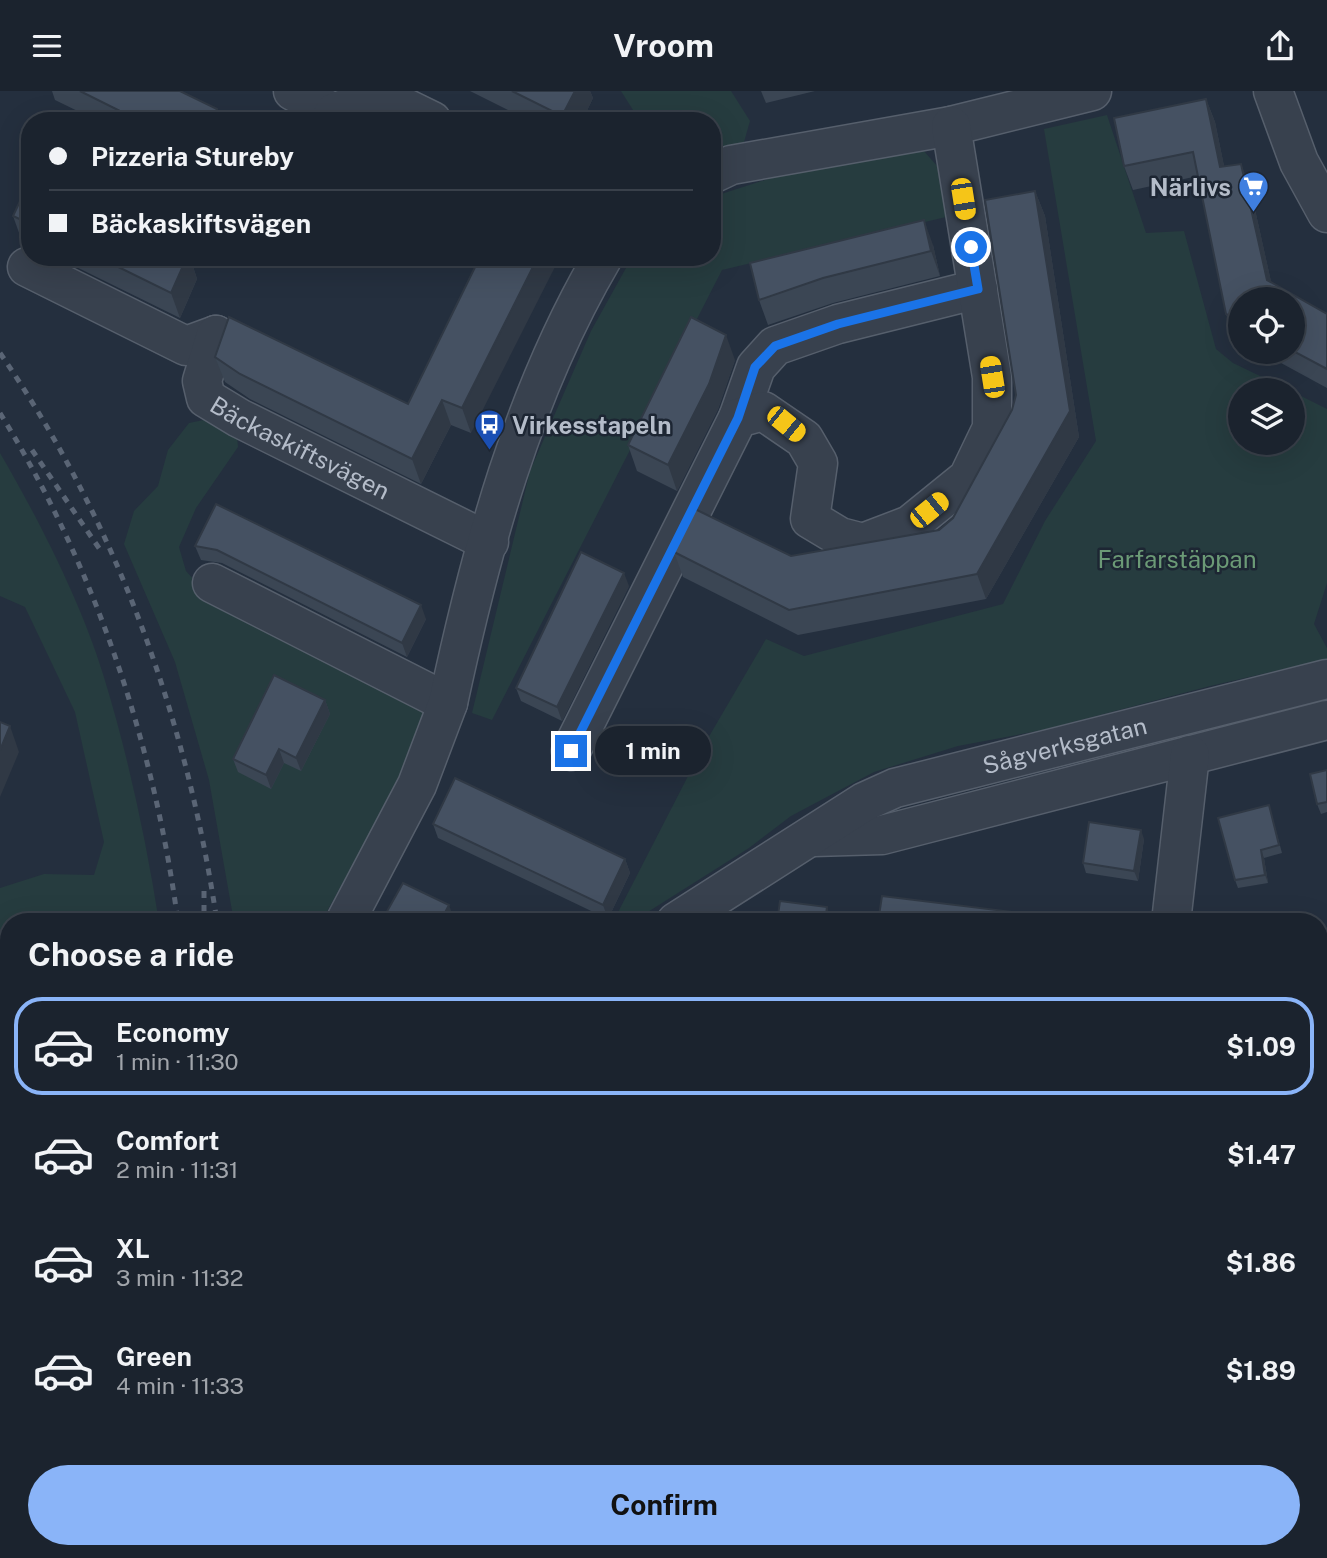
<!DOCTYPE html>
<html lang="en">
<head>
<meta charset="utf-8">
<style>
	body { margin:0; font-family:"Public Sans",sans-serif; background:#242b36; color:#f1f3f6; height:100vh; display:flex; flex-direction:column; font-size:26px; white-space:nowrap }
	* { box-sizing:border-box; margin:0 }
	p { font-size:23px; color:#a0a4aa }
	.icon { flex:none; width:38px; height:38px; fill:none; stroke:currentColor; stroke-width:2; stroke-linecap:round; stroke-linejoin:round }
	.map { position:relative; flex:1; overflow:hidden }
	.sheet { position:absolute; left:0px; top:822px; width:1328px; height:646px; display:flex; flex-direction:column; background:#1b232e; border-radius:28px 28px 0 0; box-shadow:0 7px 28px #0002,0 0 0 2px #39404a }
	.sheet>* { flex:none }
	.guide { position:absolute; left:21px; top:21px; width:700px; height:154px; border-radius:28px; box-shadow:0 7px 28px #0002,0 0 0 2px #39404a; display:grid; align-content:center; height:154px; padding:0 28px; background:#1b232e }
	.tools { position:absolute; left:1228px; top:196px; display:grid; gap:14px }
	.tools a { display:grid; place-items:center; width:77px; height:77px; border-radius:50%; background:#1b232e; box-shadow:0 7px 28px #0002,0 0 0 2px #39404a; font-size:35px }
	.end { position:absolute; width:32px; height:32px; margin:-16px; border:9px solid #1a73e8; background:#fff; box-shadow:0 0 0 4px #fff }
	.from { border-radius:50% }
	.bubble { position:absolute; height:49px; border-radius:24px; background:#1b232e; box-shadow:0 7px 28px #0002,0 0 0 2px #39404a; font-size:23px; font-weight:700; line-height:49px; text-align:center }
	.car { position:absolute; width:21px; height:42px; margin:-21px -10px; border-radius:9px; box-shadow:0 0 5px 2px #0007; background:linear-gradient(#f5c518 24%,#345 0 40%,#f5c518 0 76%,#345 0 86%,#f5c518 0) }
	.guide b { display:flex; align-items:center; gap:24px; height:66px; font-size:26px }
	.guide b+b { border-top:2px solid #39404a }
	.guide i { width:18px; height:18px; background:#f1f3f6 }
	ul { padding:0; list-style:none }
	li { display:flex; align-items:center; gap:21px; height:98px; margin:0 14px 10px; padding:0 14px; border:4px solid transparent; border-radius:28px }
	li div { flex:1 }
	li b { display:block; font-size:26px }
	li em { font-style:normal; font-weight:700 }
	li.current { border-color:#8ab4f8 }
	li>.icon { width:63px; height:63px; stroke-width:1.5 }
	h2 { padding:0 28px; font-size:32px; line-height:84px }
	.primary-button { display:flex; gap:14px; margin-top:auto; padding:14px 28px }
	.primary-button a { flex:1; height:80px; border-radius:42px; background:#8ab4f8; color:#111; font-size:28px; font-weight:700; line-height:80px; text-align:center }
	header { display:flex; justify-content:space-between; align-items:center; height:91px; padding:0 28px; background:#1b232e; font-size:32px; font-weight:700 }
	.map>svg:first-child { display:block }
	.green { fill:#263c3f }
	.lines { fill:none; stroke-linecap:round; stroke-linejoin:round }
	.minor-casing { stroke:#565f6c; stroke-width:41 }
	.minor { stroke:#38414e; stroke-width:38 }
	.rail { stroke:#5a6575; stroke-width:5; stroke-dasharray:7 7; stroke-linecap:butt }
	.wall { fill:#3b4654 }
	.shaded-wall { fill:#303945 }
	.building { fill:#455162; stroke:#303945; stroke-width:2 }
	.route { stroke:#1a73e8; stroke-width:9 }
	.labels { text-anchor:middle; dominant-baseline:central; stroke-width:5; stroke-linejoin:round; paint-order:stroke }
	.poi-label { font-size:24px; font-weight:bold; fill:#b4bcc9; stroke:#1d2633; text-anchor:end }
	.street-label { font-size:24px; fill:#b4bcc9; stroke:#1d2633 }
	.park-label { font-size:24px; fill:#6b9a76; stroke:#1d2633 }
</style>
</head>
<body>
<header><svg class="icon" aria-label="menu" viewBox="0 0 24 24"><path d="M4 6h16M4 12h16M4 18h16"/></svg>Vroom<svg class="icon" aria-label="share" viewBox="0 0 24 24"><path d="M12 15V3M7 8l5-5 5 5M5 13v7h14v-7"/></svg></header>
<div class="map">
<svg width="1327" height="1467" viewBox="0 0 1327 1467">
	<rect width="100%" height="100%" fill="#242f3e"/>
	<g class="green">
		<polygon points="621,0 731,0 750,30 744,51 712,62 712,30 640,30"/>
		<polygon points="1107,24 1146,142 1184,140 1216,258 1233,272 1289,299 1241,299 1241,352 1293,352 1293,301 1327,318 1327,492 1314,533 1327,557 1327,568 1210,595 1043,639 958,655 874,681 791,725 749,757 632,831 613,831 704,654 766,548 804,565 1003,513 1045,430 1096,350 1044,38"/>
		<polygon points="923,59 938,76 946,126 722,179 492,629 472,622 530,380 591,240 626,177 636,166 712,166 712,106 787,82"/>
		<polygon points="213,327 236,336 238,356 196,417 179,456 186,480 216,513 428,621 417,659 321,831 234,831 209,689 175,571 124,453 134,420 158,395 168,359 189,332"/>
		<path d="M0,362C38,427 81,511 103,583C128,664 146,748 159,831H9V938L0,934V797L44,783L94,784L104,751L75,621L25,516L0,505Z"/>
	</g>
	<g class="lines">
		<defs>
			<g id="minor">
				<polyline points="293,0 334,22"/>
				<polyline points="1273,0 1299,71 1327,122"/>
				<polyline points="330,30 334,22 379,4 432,30"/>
				<polyline points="712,83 731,74 951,35 1092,0"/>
				<polyline points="27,176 186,255 216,244"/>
				<path id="s1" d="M216,244L202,290L206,307L239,327L489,451"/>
				<polyline points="738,327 756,276 775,255 838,233 978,198"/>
				<polyline points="212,492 448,612"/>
				<polyline points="571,660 738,327 763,320 804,348 818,372 810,428 840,446 863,452 910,434 968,387 992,337 992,286 951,35"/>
				<polyline points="813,746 882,744 1327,629"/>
				<path d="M345,831L417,694L448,612C481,458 523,302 603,166"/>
				<path id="s2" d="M676,831L864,711L895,697L1327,588"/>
				<polyline points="1171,831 1190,664"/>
				<polyline points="1320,944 1327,944"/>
				<polyline points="0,980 9,979"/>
				<polyline points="0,1291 9,1289"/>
				<polyline points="1320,1360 1327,1361"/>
				<polyline points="743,1460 744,1467"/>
				<polyline points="68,1467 71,1460"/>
				<polyline points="187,1467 189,1460"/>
			</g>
		</defs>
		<use href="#minor" class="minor-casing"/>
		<use href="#minor" class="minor"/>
		<g class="rail">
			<path d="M0,262C117,432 187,628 217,831"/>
			<path d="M0,322C95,476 154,652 178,831"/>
			<polyline points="32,359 103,463"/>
			<polyline points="204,800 204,831"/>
			<polyline points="158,1467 160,1460"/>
		</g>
	</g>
	<g class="wall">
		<polygon points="52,0 180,0 217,18 221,30 98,30 55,9"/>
		<polygon points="470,0 590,0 593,7 582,30 530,30"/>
		<polygon points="761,0 815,0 766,12"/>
		<polygon points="1206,8 1215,31 1224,75 1250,96 1271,191 1327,223 1327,297 1261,261 1293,261 1293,208 1241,208 1241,250 1234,247 1226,223 1198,85 1133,99 1124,75"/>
		<polygon points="30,89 30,154 22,150 13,125"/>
		<polygon points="1035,100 1045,125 1079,346 986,508 798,544 683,486 674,461 791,465 939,439 953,427 1012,319 1016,304"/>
		<polygon points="933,154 940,185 833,212 768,234 759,209 750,172"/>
		<polygon points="56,166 190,166 197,188 180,227"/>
		<polygon points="480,166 471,342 451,334 421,393 250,308 225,291 215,266 408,313"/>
		<polygon points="735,269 718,318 677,400 637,380 628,354"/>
		<polygon points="216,413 426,528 407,566 222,472 201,469 195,455"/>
		<polygon points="629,495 562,630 521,610 516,597"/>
		<polygon points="325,609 330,623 301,680 284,672 271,698 238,681 233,668"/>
		<polygon points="1327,679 1327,721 1321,723 1317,713"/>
		<polygon points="1269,714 1282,762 1264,767 1268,792 1238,797 1235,789"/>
		<polygon points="433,733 625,768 630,782 608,828 438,747"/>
		<polygon points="1144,748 1138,790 1086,782 1083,772"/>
		<rect x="1320" y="846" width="7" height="52"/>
		<polygon points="1320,1254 1327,1255 1327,1297 1320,1296"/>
		<polygon points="9,1328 9,1407 0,1404 0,1353"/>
		<polygon points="1117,1460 1155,1460 1154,1467 1118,1467"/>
		<polygon points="1221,1460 1264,1460 1263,1467 1221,1461"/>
	</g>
	<g class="shaded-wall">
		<polygon points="575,0 590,0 593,7 582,30 564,30 562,25"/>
		<polygon points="1206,8 1215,31 1229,99 1220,76"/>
		<polygon points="217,18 221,30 211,30"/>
		<polygon points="1241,73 1250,96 1275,208 1267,189"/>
		<polygon points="1035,100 1045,125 1079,346 986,508 977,483 1070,320"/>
		<polygon points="924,129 933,154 940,185 931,160"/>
		<polygon points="187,166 190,166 197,188 180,227 171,202"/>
		<polygon points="538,166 560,166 471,342 462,317"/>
		<polygon points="726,244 735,269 718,318 677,400 668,374"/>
		<polygon points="442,309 451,334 421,393 412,368"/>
		<polygon points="624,482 629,495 562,630 557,616"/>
		<polygon points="421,514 426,528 407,566 402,552"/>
		<polygon points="325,609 330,623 301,680 296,667"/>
		<polygon points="10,635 19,661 0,706 0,659"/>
		<polygon points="279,658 284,672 271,698 266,684"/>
		<polygon points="1141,739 1144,748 1138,790 1134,780"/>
		<polygon points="1261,759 1264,767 1268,792 1265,784"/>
		<polygon points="625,768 630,782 608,828 603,814"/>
		<polygon points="449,814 454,828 452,831 440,831"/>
		<polygon points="827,816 830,825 830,831 825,831"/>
		<polygon points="1013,821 1016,830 1016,831 1012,831"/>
		<polygon points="12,1460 13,1460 16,1467 10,1467"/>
		<polygon points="136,1460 145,1460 143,1467 133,1467"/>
		<polygon points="1151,1460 1155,1460 1154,1467 1150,1467"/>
	</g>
	<g class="building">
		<polygon points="80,0 180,0 217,18 211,30 140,30"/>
		<polygon points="512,0 575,0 562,25"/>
		<polygon points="1206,8 1220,76 1241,73 1267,189 1327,223 1327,278 1293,260 1293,208 1241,208 1241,231 1226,223 1193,61 1124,75 1114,27"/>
		<polygon points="30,89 30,133 13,125"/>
		<polygon points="1035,100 1070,320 977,483 789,519 674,461 695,418 791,465 939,439 953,427 1012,319 1016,304 985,109"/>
		<polygon points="924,129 931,160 823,187 759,209 750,172"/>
		<polygon points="98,166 187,166 171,202"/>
		<polygon points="480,166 538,166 462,317 442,309 412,368 240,283 215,266 229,226 408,313"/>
		<polygon points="691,226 726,244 709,293 668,374 628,354"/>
		<polygon points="216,413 421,514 402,552 217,459 195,455"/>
		<polygon points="581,461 624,482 557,616 516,597"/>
		<polygon points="274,584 325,609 296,667 279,658 266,684 233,668"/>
		<polygon points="0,631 10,635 0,659"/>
		<polygon points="1327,679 1327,711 1317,713 1310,683"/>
		<polygon points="455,687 625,768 603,814 433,733"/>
		<polygon points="1269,714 1279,754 1261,759 1265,784 1235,789 1218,727"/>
		<polygon points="1089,731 1141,739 1134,780 1083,772"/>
		<polygon points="403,792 449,814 440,831 381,831"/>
		<polygon points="882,805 1013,821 1012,831 878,831"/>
		<polygon points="780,810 827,816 825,831 777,831"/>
		<rect x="1320" y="846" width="7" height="43"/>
		<polygon points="1320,1254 1327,1255 1327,1289 1320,1288"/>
		<polygon points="9,1328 9,1399 0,1396 0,1353"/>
		<polygon points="0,1454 9,1457 9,1460 12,1460 10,1467 0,1467"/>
		<polygon points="113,1460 136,1460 133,1467 111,1467"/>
		<polygon points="293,1460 366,1460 368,1467 269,1467"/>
		<polygon points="420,1460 471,1460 474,1467 423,1467"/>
		<polygon points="638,1460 680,1460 682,1467 640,1467"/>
		<polygon points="1117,1460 1151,1460 1150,1466 1116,1463"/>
	</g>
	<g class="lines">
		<polyline class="route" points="571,660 738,327 755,276 775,255 838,233 978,198 971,156"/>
	</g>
	<defs>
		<symbol id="supermarket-pin" viewBox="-11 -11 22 30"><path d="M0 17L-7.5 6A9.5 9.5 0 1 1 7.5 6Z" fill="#3f7fe0" stroke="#1d2633"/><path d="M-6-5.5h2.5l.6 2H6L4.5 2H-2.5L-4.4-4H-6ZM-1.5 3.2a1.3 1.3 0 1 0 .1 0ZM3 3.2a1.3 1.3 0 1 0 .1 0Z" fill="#fff"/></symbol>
		<symbol id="bus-pin" viewBox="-11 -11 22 30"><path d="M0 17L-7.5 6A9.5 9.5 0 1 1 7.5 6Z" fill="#1a4fb4" stroke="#1d2633"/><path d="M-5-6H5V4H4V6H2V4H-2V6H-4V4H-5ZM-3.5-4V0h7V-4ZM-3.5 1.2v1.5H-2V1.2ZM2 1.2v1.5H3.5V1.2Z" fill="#fff"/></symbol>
	</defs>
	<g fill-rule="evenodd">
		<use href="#supermarket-pin" x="1236" y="78" width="35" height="47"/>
		<use href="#bus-pin" x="472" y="316" width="35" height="47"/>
	</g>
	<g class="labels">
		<g class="poi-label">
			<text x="1231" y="96">Närlivs</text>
			<text x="512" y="334" text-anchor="start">Virkesstapeln</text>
		</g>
		<g class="street-label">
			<text stroke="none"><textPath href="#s1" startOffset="172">Bäckaskiftsvägen</textPath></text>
			<text stroke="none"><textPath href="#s2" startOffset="432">Sågverksgatan</textPath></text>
		</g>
		<g class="park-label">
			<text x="1177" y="468">Farfarstäppan</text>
		</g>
	</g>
</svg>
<div class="tools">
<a><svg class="icon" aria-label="locate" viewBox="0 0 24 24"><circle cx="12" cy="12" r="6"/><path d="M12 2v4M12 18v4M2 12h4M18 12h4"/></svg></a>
<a><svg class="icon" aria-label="layers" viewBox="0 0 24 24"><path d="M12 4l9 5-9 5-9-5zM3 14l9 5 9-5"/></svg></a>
</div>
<i class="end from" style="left:971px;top:156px"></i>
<i class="end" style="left:571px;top:660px"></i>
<div class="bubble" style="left:595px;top:635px;width:116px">1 min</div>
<i class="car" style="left:963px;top:108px;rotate:171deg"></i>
<i class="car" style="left:992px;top:286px;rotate:351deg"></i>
<i class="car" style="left:786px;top:333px;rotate:129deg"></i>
<i class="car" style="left:929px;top:419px;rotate:51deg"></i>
<div class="guide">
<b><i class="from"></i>Pizzeria Stureby</b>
<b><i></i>Bäckaskiftsvägen</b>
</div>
<section class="sheet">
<h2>Choose a ride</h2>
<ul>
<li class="current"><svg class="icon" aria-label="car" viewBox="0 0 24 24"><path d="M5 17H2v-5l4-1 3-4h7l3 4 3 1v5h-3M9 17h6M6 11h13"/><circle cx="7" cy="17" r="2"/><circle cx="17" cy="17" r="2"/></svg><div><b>Economy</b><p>1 min · 11:30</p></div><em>$1.09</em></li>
<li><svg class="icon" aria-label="car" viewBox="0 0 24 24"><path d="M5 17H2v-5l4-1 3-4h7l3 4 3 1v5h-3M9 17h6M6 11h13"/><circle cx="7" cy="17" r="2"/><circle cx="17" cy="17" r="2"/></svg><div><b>Comfort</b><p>2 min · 11:31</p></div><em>$1.47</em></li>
<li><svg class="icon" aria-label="car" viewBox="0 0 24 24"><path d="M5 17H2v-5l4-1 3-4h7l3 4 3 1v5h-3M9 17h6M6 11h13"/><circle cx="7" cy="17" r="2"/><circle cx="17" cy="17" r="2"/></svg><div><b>XL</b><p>3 min · 11:32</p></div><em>$1.86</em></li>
<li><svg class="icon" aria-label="car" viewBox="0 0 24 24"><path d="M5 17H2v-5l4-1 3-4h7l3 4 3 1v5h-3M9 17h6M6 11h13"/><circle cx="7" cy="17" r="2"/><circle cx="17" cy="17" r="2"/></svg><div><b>Green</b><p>4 min · 11:33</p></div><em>$1.89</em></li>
</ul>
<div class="primary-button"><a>Confirm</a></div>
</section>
</div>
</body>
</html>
